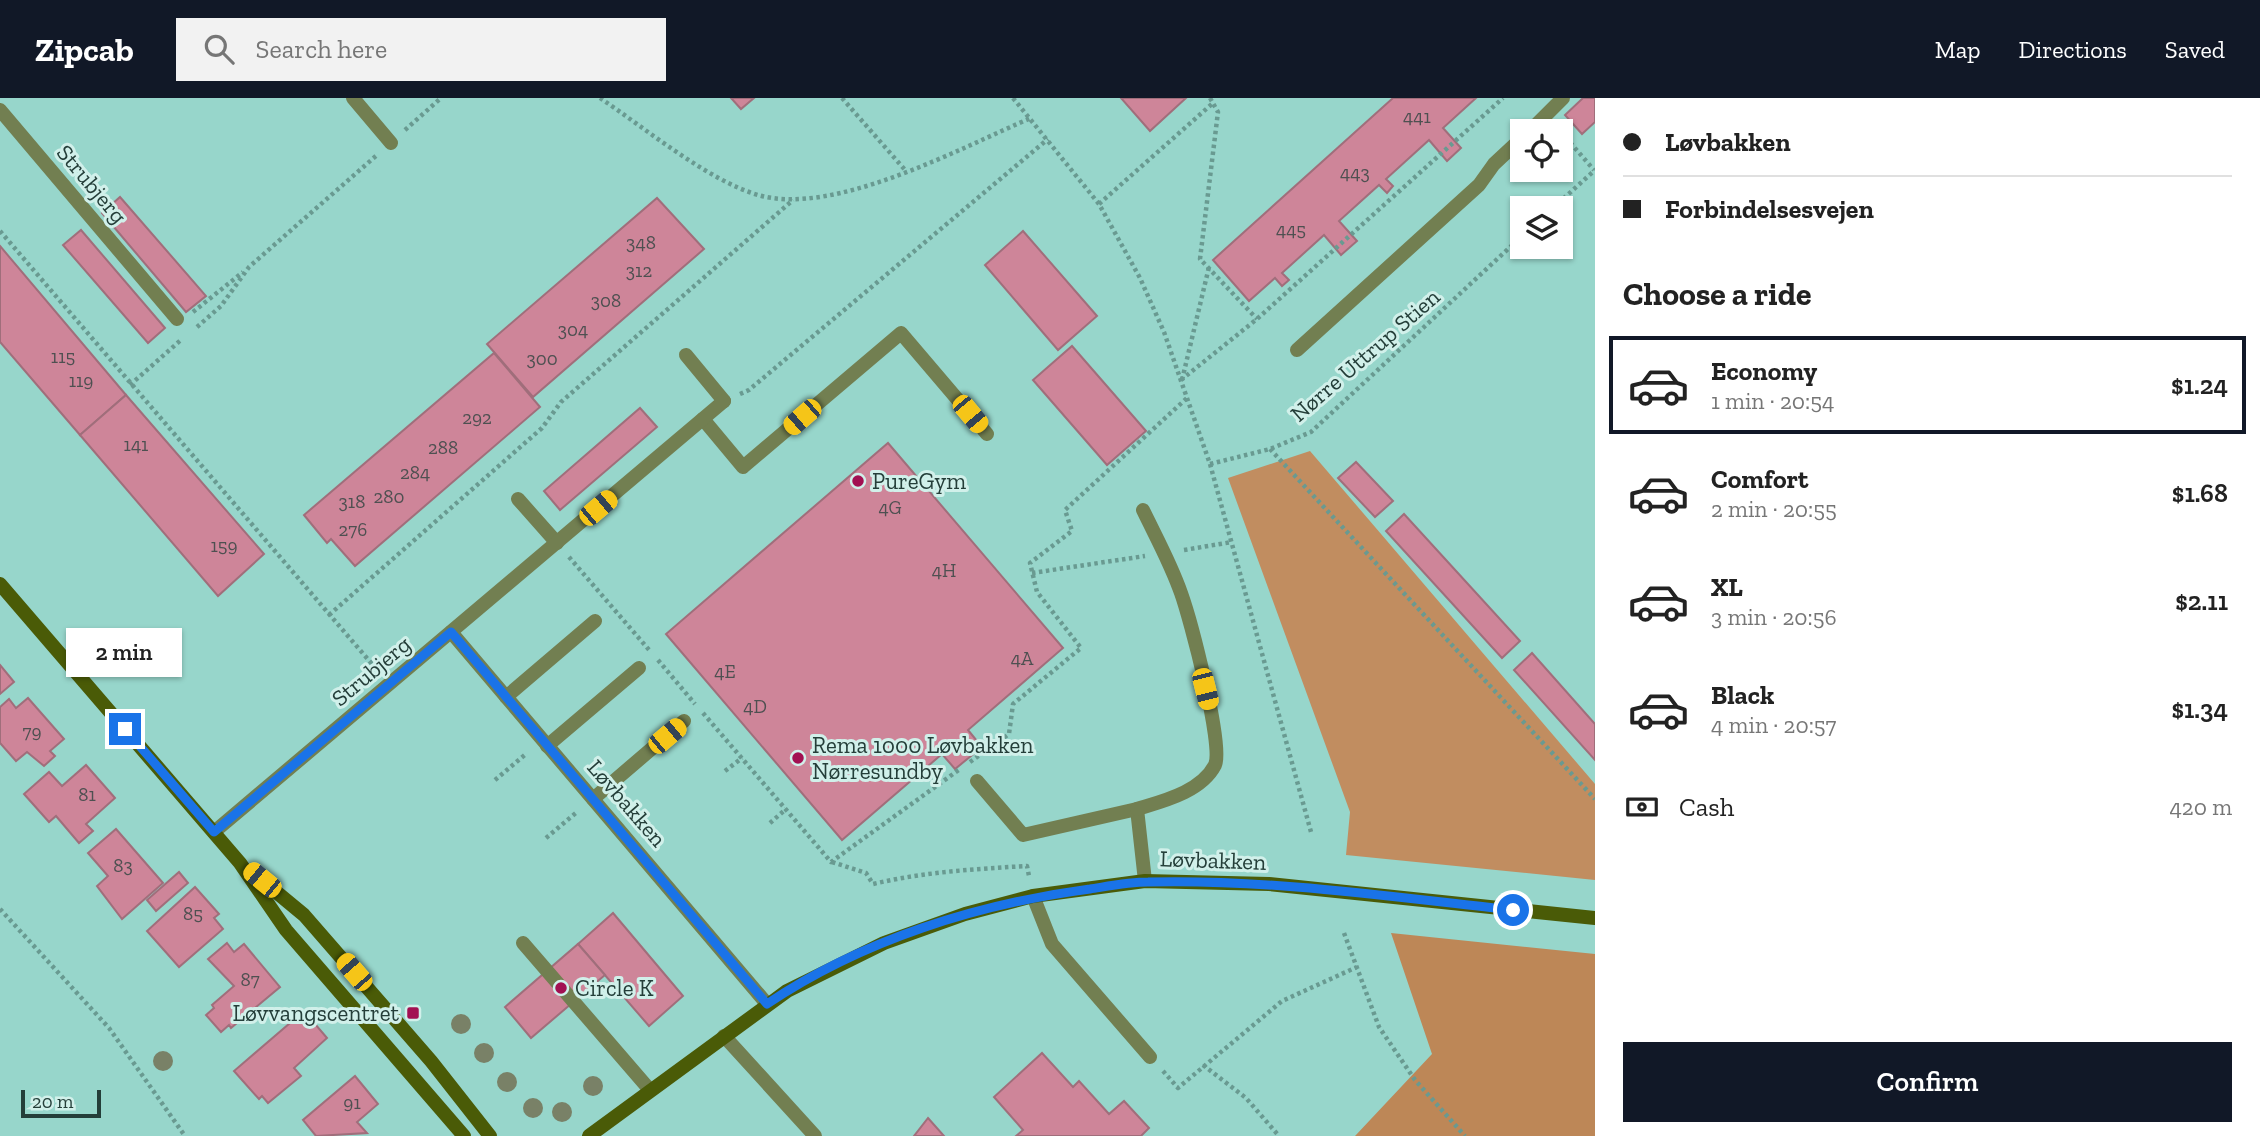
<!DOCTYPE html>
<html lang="en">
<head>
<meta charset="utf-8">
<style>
	body { margin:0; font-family:"Zilla Slab",serif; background:#f2f2f2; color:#222; height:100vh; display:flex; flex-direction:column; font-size:26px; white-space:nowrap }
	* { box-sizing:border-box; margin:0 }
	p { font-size:23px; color:#767676 }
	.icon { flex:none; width:38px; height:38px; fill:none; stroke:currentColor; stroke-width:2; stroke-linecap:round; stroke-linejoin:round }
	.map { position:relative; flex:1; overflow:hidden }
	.details { display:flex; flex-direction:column; background:#fff; width:665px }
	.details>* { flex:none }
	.top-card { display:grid; align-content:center; height:154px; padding:0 28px; background:#fff }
	.controls { position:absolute; left:1510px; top:21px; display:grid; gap:14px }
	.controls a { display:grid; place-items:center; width:63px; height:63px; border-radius:0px; background:#fff; box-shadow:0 2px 5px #0004; font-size:35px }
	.scale { position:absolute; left:21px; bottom:18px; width:80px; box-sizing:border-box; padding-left:7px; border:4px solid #243e39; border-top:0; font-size:19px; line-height:24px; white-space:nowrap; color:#243e39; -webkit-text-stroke:5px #d1f0ea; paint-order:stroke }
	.end { position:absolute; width:32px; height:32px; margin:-16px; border:9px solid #1a73e8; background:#fff; box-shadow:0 0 0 4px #fff }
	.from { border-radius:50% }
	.bubble { position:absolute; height:49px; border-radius:0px; background:#fff; box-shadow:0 2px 5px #0004; font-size:23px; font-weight:600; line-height:49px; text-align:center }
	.car { position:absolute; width:21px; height:42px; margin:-21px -10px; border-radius:9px; box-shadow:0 0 5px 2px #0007; background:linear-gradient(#f5c518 24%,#345 0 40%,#f5c518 0 76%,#345 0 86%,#f5c518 0) }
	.top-card b { display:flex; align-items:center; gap:24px; height:66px; font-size:26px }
	.top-card b+b { border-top:2px solid #e0e0e0 }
	.top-card i { width:18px; height:18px; background:#222 }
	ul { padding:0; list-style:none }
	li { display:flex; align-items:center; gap:21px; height:98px; margin:0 14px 10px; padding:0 14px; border:4px solid transparent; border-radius:0px }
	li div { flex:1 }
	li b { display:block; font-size:26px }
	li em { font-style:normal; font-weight:600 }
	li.selected { border-color:#111827 }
	li>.icon { width:63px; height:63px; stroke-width:1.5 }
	h2 { padding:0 28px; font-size:32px; line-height:84px }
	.pay { display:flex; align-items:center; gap:18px; height:77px; padding:0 28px; font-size:26px }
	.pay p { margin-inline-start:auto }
	.primary-button { display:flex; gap:14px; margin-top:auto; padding:14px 28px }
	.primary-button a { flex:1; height:80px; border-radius:0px; background:#111827; color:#fff; font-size:28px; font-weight:600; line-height:80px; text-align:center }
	header { display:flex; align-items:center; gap:42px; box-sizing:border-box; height:98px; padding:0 35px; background:#111827; color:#fff }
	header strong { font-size:33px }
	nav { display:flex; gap:38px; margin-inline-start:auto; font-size:24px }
	.search { width:490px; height:63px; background:#f2f2f2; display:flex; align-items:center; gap:18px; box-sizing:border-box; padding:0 24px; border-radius:0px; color:#767676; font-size:26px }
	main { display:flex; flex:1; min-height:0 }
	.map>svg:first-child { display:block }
	.green { fill:#c18d60 }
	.forest { fill:#bd8757 }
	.building { fill:#ce8599; stroke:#a06e7b; stroke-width:2 }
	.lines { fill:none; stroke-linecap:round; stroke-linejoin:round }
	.path { stroke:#699a91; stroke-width:4.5; stroke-dasharray:3.5 3.5; stroke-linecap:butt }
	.lane { stroke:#727f51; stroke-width:14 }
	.street { stroke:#727f51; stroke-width:14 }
	.secondary { stroke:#4a5b07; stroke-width:14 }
	.tree { fill:#798167 }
	.route { stroke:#1a73e8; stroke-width:9 }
	.poi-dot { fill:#a21052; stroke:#d1f0ea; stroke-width:2.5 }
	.labels { text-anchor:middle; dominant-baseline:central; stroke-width:6; stroke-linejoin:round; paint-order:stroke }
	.number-label { font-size:19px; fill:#4e5051 }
	.street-label { font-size:23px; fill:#243e39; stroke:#d1f0ea }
	.poi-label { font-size:23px; fill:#243e39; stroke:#d1f0ea; text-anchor:start }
</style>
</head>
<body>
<header>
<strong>Zipcab</strong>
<div class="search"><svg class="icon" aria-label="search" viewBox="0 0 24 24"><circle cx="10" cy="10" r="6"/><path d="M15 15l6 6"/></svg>Search here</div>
<nav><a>Map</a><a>Directions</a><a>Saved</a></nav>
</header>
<main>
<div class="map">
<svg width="1595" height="1038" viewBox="0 0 1595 1038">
	<rect width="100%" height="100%" fill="#97d6cb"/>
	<polygon class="green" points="1310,353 1595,686 1595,782 1346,757 1350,714 1228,380"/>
	<polygon class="forest" points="1391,835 1595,856 1595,1038 1355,1038 1432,956"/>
	<g class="building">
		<polygon points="731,0 754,0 741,11"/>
		<polygon points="1121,0 1186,0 1150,33"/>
		<polygon points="1393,0 1476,0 1443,30 1461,50 1447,63 1429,42 1386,81 1393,88 1387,95 1379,87 1339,123 1357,143 1341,157 1324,137 1282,175 1289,182 1282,188 1275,180 1249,203 1213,162"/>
		<polygon points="1583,0 1595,0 1595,24 1582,36 1565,17"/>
		<polygon points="120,99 206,198 186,214 102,115"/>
		<polygon points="657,100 704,151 533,299 487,246"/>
		<polygon points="81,132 165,230 148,245 63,147"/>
		<polygon points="1023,133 1097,218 1058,252 985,167"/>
		<polygon points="0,148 126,297 80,337 0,244"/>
		<polygon points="1072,248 1146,333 1107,367 1033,282"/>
		<polygon points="494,255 540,309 355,468 331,441 327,445 304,417"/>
		<polygon points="126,297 264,456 218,498 80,337"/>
		<polygon points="640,310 657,329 560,412 544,393"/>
		<polygon points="888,345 1063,550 968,632 982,649 955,671 942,656 842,742 666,536"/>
		<polygon points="1356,364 1393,403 1375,419 1338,380"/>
		<polygon points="1404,416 1520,543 1502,560 1386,433"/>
		<polygon points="1532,555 1595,626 1595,662 1514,572"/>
		<polygon points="0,567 14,584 0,596"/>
		<polygon points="28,600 64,641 50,653 55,658 44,668 27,654 16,663 0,645 0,609 9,601 16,610"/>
		<polygon points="86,667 115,700 86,726 93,733 79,745 56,718 49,724 24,696 49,674 62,688"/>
		<polygon points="116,731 163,785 122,821 97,788 108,778 88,755"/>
		<polygon points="179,774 188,785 156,813 147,802"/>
		<polygon points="195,789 219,816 214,820 223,831 179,869 147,833"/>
		<polygon points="613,815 683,898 649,928 578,846"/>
		<polygon points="227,845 234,854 244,846 280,889 231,930 229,927 221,934 206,917 214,910 212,907 234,888 208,861"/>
		<polygon points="578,846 605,877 531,940 505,909"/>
		<polygon points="304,913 327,940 294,970 301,978 268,1005 262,998 259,1001 234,973"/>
		<polygon points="1042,955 1073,989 1079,983 1109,1016 1124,1003 1149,1030 1141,1038 1016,1038 1023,1032 994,999"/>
		<polygon points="355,978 378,1006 357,1024 367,1035 316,1038 303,1022"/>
		<polygon points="928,1020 944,1038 914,1038"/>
	</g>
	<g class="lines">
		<g class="path">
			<path d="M600,0C645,30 707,82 758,97C834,119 960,50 1031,20"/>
			<polyline points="842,0 906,73"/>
			<polyline points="1013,0 1099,106 1140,180 1164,234 1210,366 1311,734"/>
			<polyline points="1210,0 1218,14 1200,161 1257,221"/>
			<polyline points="405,32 441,0"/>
			<polyline points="1561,34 1594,72"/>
			<polyline points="1099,106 1213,5"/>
			<polyline points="1553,110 1595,72"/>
			<polyline points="0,133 378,573"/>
			<polyline points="193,214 243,174"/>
			<polyline points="197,229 221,208 249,169 377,57"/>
			<polyline points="1181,282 1257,221 1503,0"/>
			<polyline points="1182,282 1209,169"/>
			<polyline points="130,287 182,241"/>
			<polyline points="740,296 749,292 1048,41"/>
			<polyline points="1270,351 1595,701"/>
			<polyline points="1210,366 1270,351 1311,334 1522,138"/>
			<polyline points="1184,452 1232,444"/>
			<polyline points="569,459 650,553"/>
			<polyline points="1032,475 1145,458"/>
			<polyline points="329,517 542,330 561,304 793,102"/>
			<polyline points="658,562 695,606"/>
			<polyline points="703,615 831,764 960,671"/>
			<polyline points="970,664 1009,636 1013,606 1081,550 1037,494 1030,465 1072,433 1065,412 1187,300"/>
			<polyline points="725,673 742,660"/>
			<polyline points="495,682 527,655"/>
			<polyline points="770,725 786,711"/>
			<polyline points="546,740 577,714"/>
			<path d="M832,764L866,775L873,786C924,774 974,771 1027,768L1029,778"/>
			<polyline points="0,811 109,930 185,1038"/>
			<polyline points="1344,835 1379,929 1415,982 1465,1038"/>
			<polyline points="1203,967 1246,1000 1279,1038"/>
			<polyline points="1163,973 1178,990 1282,903 1357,869"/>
		</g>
		<g class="lane">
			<polyline points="1530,33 1563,0"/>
			<polyline points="1297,252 1479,87 1494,66 1522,40"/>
			<polyline points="686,257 724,303"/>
			<polyline points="518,401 557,445"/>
			<polyline points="506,599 595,523"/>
			<polyline points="547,648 639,570"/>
			<polyline points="977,683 1023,737 1137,711 1145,783"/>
			<polyline points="593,701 684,623"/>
			<path d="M1137,711C1163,703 1201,694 1215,667C1224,648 1190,520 1181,495C1171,466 1156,439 1143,412"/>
			<polyline points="1033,798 1052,846 1150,959"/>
			<polyline points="523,845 649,991"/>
			<polyline points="724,938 815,1038"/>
		</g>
		<g class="street">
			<polyline points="353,0 391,45"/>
			<polyline points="0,12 177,221"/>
			<polyline points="703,321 743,369 901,235 987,336"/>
			<polyline points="451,534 767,906"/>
			<polyline points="214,734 724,303"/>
		</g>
		<g class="secondary">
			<polyline points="0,486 240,765 286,832 464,1038"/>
			<polyline points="252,774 304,817 431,963 490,1038"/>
			<polyline points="589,1038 787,893 884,845 965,816 1033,798 1145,783 1269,786 1595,820"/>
		</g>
	</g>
	<g class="tree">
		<circle cx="461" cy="926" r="10"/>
		<circle cx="484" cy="955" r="10"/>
		<circle cx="163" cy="963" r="10"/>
		<circle cx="507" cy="984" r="10"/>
		<circle cx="593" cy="988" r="10"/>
		<circle cx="533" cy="1010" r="10"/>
		<circle cx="562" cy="1014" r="10"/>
	</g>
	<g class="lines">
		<path class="route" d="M125,631L214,734L451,534L767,906C862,842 977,806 1090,791C1109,788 1129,784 1148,784C1270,781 1392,799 1513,812"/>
	</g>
	<g class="poi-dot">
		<circle cx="858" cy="383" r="7"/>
		<circle cx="798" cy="660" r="7"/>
		<circle cx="561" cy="890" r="7"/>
		<rect x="406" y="908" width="14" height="14" rx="3.5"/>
	</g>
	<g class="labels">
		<g class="number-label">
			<text x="1417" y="18">441</text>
			<text x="1355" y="74">443</text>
			<text x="1291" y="131">445</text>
			<text x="641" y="144">348</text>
			<text x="639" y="172">312</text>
			<text x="606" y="202">308</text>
			<text x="573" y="231">304</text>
			<text x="63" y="258">115</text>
			<text x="542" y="260">300</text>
			<text x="81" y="282">119</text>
			<text x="477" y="319">292</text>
			<text x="136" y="346">141</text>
			<text x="443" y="349">288</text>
			<text x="415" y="374">284</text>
			<text x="389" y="398">280</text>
			<text x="352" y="403">318</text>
			<text x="890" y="409">4G</text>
			<text x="353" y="431">276</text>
			<text x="224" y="447">159</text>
			<text x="944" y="472">4H</text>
			<text x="1022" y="560">4A</text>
			<text x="725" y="573">4E</text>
			<text x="755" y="608">4D</text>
			<text x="32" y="633">79</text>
			<text x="87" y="696">81</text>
			<text x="123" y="767">83</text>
			<text x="193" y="815">85</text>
			<text x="250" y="881">87</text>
			<text x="352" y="1004">91</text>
		</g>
		<g class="street-label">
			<text transform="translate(92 86) rotate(50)">Strubjerg</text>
			<text transform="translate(1365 257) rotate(-41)">Nørre Uttrup Stien</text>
			<text transform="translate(371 573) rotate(-40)">Strubjerg</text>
			<text transform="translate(627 705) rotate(49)">Løvbakken</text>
			<text transform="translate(1213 762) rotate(2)">Løvbakken</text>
		</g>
		<g class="poi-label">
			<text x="872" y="383">PureGym</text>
			<text x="812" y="647">Rema 1000 Løvbakken<tspan x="812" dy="26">Nørresundby</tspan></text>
			<text x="575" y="890">Circle K</text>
			<text x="399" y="915" text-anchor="end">Løvvangscentret</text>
		</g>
	</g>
</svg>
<div class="controls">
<a><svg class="icon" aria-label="locate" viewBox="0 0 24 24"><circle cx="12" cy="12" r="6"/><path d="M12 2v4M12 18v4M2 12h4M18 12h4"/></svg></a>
<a><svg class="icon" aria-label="layers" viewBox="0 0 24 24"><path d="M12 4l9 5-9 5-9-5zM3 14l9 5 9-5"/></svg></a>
</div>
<div class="scale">20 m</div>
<i class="end from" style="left:1513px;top:812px"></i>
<i class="end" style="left:125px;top:631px"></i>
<div class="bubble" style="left:66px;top:530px;width:116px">2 min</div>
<i class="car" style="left:970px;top:316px;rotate:140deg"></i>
<i class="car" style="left:802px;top:319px;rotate:229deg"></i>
<i class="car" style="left:598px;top:410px;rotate:50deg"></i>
<i class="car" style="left:1205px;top:591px;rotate:166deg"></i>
<i class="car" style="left:667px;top:638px;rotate:50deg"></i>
<i class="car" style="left:262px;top:782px;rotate:309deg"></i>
<i class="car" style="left:354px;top:874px;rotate:319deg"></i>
</div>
<section class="details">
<div class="top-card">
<b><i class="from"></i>Løvbakken</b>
<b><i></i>Forbindelsesvejen</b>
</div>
<h2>Choose a ride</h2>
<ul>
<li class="selected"><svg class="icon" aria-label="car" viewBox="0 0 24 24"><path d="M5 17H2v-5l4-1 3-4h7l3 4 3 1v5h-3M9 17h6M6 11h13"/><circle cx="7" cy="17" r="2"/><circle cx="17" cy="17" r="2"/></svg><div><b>Economy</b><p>1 min · 20:54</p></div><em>$1.24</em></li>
<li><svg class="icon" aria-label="car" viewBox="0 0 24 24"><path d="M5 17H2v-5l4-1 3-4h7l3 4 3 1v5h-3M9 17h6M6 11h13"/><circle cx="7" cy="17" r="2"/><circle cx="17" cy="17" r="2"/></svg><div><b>Comfort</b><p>2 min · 20:55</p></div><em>$1.68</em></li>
<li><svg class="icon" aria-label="car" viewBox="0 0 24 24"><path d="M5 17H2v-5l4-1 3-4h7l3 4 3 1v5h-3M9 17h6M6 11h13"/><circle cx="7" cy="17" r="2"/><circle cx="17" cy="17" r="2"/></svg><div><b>XL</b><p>3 min · 20:56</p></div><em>$2.11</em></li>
<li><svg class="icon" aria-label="car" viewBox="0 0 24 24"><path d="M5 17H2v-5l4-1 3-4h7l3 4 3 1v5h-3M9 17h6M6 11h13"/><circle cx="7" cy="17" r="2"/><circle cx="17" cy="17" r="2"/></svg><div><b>Black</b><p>4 min · 20:57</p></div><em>$1.34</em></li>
</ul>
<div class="pay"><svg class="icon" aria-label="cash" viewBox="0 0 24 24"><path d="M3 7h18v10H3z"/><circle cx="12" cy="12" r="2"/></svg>Cash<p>420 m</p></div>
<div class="primary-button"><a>Confirm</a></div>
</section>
</main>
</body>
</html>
